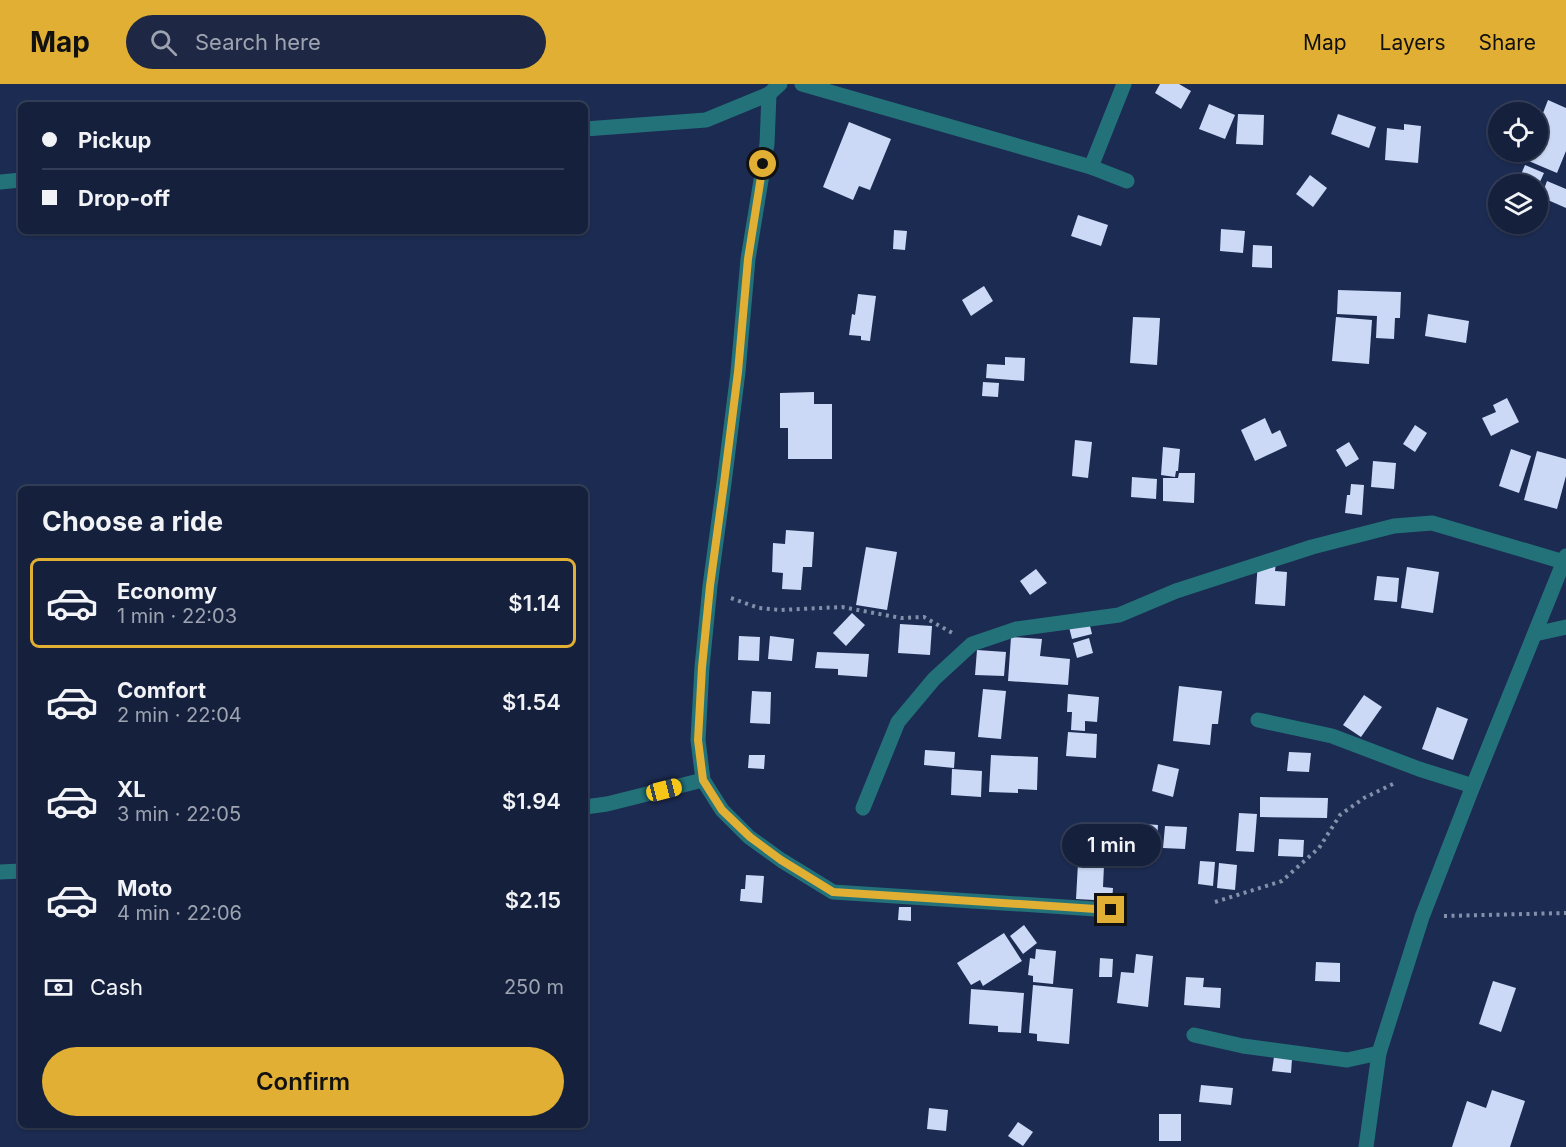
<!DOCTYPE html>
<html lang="en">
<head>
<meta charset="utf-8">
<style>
	body { margin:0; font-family:Inter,sans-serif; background:#1e2844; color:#f1f3f6; height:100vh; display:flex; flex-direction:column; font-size:22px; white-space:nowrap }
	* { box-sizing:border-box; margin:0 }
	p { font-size:20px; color:#9da3b0 }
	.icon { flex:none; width:33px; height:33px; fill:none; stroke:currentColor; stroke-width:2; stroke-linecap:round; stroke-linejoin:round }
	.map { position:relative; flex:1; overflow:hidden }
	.details { position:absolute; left:18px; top:402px; width:570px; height:642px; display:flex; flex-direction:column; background:#15203d; border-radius:9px; box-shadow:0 2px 4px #0004,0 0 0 2px #343e57 }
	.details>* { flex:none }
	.guide { position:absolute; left:18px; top:18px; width:570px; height:132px; border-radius:9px; box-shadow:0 2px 4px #0004,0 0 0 2px #343e57; display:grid; align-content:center; height:132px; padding:0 24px; background:#15203d }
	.tools { position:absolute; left:1488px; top:18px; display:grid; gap:12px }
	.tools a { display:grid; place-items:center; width:60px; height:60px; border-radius:50%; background:#15203d; box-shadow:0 2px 4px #0004,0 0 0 2px #343e57; font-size:30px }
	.end { position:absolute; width:27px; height:27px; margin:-14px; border:8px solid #e1af34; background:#111; box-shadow:0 0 0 3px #111 }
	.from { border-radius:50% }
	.bubble { position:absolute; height:42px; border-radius:21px; background:#15203d; box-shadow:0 2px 4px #0004,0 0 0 2px #343e57; font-size:20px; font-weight:600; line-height:42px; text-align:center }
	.car { position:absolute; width:18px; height:36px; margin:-18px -9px; border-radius:8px; box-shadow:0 0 4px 2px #0007; background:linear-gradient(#f5c518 24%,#345 0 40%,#f5c518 0 76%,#345 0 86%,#f5c518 0) }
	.guide b { display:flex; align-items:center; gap:21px; height:57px; font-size:22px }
	.guide b+b { border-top:2px solid #343e57 }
	.guide i { width:15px; height:15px; background:#f1f3f6 }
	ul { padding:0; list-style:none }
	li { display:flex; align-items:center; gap:18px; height:90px; margin:0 12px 9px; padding:0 12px; border:3px solid transparent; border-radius:9px }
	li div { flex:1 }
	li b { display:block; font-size:22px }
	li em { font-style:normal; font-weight:600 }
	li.on { border-color:#e1af34 }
	li>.icon { width:54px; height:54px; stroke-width:1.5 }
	h2 { padding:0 24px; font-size:27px; line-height:72px }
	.pay { display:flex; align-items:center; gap:15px; height:66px; padding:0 24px; font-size:22px }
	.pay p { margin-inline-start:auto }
	.action { display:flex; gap:12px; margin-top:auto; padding:12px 24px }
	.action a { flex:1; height:69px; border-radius:36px; background:#e1af34; color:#111; font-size:24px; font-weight:600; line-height:69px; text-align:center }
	header { display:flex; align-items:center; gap:36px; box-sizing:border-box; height:84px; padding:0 30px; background:#e1af34; color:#111 }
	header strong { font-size:28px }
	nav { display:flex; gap:33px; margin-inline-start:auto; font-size:21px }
	.search { width:420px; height:54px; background:#1e2844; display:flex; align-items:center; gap:15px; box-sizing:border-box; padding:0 21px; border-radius:33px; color:#9da3b0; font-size:22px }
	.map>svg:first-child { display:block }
	.building { fill:#cbd9f6 }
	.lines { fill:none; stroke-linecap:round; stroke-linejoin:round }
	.path { stroke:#838fab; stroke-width:4; stroke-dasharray:3 4.5; stroke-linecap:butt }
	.minor { stroke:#23727a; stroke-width:15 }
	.route { stroke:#e1af34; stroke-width:8 }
</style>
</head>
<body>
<header>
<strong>Map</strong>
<div class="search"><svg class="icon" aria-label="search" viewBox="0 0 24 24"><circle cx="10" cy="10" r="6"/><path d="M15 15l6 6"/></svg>Search here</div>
<nav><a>Map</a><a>Layers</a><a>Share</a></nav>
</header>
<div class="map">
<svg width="1566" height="1063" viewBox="0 0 1566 1063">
	<rect width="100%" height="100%" fill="#1c2b51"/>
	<g class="building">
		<polygon points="1160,0 1179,0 1191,7 1181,25 1155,9"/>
		<polygon points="1548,16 1566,24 1566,67 1557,89 1524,75 1527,68 1538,68 1538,42"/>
		<polygon points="1209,20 1235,31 1225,55 1199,45"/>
		<polygon points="1238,30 1264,31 1263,61 1236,60"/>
		<polygon points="1338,30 1376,43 1369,64 1331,50"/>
		<polygon points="849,38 891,55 870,106 859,102 853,116 823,103"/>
		<polygon points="1404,40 1421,42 1418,79 1385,76 1387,44 1404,46"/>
		<polygon points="1525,81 1544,89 1539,100 1517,100"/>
		<polygon points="1310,91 1327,104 1313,123 1296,110"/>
		<polygon points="1547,97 1566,105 1566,124 1541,113"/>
		<polygon points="1078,131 1108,141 1101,162 1071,152"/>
		<polygon points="1221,145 1245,147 1243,169 1220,167"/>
		<polygon points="894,146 907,147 905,166 893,165"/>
		<polygon points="1253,161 1272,162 1272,184 1252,183"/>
		<polygon points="984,202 993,217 971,232 962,216"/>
		<polygon points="1338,206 1401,208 1400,234 1395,234 1394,255 1376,254 1377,232 1337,230"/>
		<polygon points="858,210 876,212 870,257 861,256 861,252 849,251 852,230 855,231"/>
		<polygon points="1428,230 1469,237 1466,259 1425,252"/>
		<polygon points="1133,233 1160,234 1157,281 1130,279"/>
		<polygon points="1336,233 1372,236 1369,280 1332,277"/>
		<polygon points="1005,273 1025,274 1024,297 986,294 987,280 1005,281"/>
		<polygon points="983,298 999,299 998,313 982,312"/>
		<polygon points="814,308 814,320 832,320 832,375 788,375 788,344 780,344 780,309"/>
		<polygon points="1507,314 1519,338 1491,352 1482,334 1496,328 1493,321"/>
		<polygon points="1265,334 1272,350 1280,346 1287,362 1255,377 1241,346"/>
		<polygon points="1415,341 1427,349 1415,368 1403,360"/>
		<polygon points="1075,356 1092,358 1088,394 1072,392"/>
		<polygon points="1349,358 1359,375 1346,383 1336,366"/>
		<polygon points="1163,363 1180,365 1178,387 1176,387 1175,393 1161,391"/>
		<polygon points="1511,365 1531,372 1519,409 1499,402"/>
		<polygon points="1537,367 1566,375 1566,392 1557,425 1524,416"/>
		<polygon points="1373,377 1396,379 1394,405 1371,403"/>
		<polygon points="1179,389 1195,389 1194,419 1163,417 1163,394 1178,394"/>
		<polygon points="1132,393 1157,395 1156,415 1131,413"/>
		<polygon points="1351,400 1364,401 1362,431 1345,429 1347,411 1350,411"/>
		<polygon points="786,446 814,448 812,483 803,483 801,506 782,505 783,489 772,488 773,459 785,460"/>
		<polygon points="866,463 897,468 887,526 856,521"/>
		<polygon points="1258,477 1276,478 1275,487 1287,488 1285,522 1255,520"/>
		<polygon points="1407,483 1439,488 1433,529 1401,524"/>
		<polygon points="1036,485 1047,499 1030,511 1020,497"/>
		<polygon points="1377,492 1399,494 1397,518 1374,516"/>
		<polygon points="852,529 865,541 846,562 833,549"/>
		<polygon points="1088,534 1092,550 1072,555 1068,539"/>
		<polygon points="900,540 932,542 930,571 898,569"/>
		<polygon points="739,552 760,553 759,577 738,576"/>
		<polygon points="770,552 794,555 792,577 768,575"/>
		<polygon points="1011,553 1042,555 1040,572 1070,575 1068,601 1008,597"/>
		<polygon points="1089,554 1093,569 1077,574 1073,559"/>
		<polygon points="977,566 1006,568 1004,592 975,591"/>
		<polygon points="817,568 869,570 867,593 838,591 838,585 815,584"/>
		<polygon points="1179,602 1222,607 1218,640 1212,640 1210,661 1173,657"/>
		<polygon points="983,605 1006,607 1001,655 978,653"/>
		<polygon points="752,607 771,608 770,640 750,639"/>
		<polygon points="1068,610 1099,613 1097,638 1085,637 1085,647 1071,646 1072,628 1067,628"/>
		<polygon points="1364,611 1382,623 1361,653 1343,641"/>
		<polygon points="1437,623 1468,635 1453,676 1422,665"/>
		<polygon points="1068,648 1097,650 1096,674 1066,672"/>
		<polygon points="925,666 955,668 954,684 924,681"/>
		<polygon points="1289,668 1311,669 1309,688 1287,687"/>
		<polygon points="749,671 765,671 764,685 748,684"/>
		<polygon points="991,671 1038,673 1037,706 1018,705 1018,709 989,708"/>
		<polygon points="1158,680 1179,685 1173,713 1152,707"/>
		<polygon points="952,685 982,687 981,713 951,711"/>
		<polygon points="1260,713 1328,714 1327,734 1260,733"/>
		<polygon points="1239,729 1257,730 1254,768 1236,767"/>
		<polygon points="1133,739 1158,741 1157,758 1132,756"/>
		<polygon points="1165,742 1187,743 1185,765 1163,764"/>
		<polygon points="1279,755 1304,756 1303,773 1278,772"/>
		<polygon points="1200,777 1215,778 1213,802 1198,800"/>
		<polygon points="1078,779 1104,781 1103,803 1113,804 1112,817 1076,815"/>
		<polygon points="1219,779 1237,781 1235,806 1217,804"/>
		<polygon points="746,791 764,792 762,819 740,817 741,805 745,805"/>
		<polygon points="899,823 911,823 911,837 898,836"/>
		<polygon points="1024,841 1037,859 1023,870 1010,852"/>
		<polygon points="1004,849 1022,877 983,902 980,896 971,901 957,879"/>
		<polygon points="1036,865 1056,867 1053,900 1033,898 1033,892 1028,891 1030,874 1035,875"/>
		<polygon points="1136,870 1153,872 1148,923 1117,919 1121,888 1134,889"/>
		<polygon points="1100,874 1113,875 1112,893 1099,893"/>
		<polygon points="1316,878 1340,879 1340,898 1315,897"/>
		<polygon points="1186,893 1204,894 1203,903 1221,904 1220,924 1184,921"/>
		<polygon points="1493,897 1516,904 1501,948 1479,940"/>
		<polygon points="1033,901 1073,905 1069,960 1037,957 1037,950 1029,949"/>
		<polygon points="971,905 1024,909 1021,949 998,948 998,942 969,940"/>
		<polygon points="1274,973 1292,975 1291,989 1272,987"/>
		<polygon points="1201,1001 1233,1004 1231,1021 1199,1018"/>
		<polygon points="1492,1006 1525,1017 1510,1063 1452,1063 1467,1017 1486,1024"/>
		<polygon points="929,1024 948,1026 946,1047 927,1045"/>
		<rect x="1159" y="1030" width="22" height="27"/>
		<polygon points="1018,1038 1033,1048 1023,1062 1008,1052"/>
	</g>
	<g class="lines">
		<g class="path">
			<polyline points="731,514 759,524 781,526 842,523 901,534 924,533 954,550"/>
			<polyline points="1215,818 1282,797 1319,764 1340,731 1364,714 1395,699"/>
			<polyline points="1444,832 1566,829"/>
		</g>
		<g class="minor">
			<polyline points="802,0 1091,83 1127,97"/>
			<polyline points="769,10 767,60 748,175 738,288 724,399 710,502 702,583 698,656 703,696 722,726 749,753 781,776 833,808 1111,826"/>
			<polyline points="585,45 706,36 769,10 780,0"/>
			<polyline points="1091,83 1124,0"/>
			<polyline points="0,98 21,96"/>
			<polyline points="1535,550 1566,543"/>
			<polyline points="1258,636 1332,652 1419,685 1473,702"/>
			<polyline points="585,723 607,720 703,696"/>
			<polyline points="863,724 898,638 934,595 972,560 1016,545 1119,531 1176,507 1312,463 1394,442 1432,439 1564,478"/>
			<polyline points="0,788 21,787"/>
			<polyline points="1194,951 1243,962 1347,976 1379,969"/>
			<polyline points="1366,1063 1379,969 1422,833 1473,702 1566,472"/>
		</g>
	</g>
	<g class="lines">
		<polyline class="route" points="763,80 748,175 738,288 724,399 710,502 702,583 698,656 703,696 722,726 750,753 781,776 833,808 1111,826"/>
	</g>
</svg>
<div class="tools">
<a><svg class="icon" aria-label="locate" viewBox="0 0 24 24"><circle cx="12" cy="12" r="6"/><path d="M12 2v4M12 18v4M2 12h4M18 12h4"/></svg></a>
<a><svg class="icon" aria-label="layers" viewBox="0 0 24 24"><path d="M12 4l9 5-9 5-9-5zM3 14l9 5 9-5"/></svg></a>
</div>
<i class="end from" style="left:763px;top:80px"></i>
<i class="end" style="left:1111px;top:826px"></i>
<div class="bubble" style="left:1062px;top:740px;width:99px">1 min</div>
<i class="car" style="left:664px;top:706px;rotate:76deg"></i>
<div class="guide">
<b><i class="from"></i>Pickup</b>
<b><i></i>Drop-off</b>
</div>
<section class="details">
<h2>Choose a ride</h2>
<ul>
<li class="on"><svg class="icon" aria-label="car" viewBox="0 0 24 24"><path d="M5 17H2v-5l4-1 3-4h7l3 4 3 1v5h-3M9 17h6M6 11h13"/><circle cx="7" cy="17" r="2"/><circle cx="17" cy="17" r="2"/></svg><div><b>Economy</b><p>1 min · 22:03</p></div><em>$1.14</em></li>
<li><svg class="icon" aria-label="car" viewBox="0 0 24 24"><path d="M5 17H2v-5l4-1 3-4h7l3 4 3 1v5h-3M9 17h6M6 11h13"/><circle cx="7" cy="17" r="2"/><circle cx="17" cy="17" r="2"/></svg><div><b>Comfort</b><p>2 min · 22:04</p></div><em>$1.54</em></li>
<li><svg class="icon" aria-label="car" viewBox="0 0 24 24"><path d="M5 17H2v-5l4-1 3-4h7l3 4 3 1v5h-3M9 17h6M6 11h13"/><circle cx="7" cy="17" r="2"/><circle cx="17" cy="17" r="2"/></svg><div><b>XL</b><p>3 min · 22:05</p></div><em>$1.94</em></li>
<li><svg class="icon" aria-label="car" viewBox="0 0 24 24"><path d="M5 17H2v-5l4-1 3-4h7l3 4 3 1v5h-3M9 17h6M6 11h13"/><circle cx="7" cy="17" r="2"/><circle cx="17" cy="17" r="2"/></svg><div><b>Moto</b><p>4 min · 22:06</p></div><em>$2.15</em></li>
</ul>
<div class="pay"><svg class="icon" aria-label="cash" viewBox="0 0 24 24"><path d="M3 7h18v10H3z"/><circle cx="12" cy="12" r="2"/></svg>Cash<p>250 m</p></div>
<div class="action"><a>Confirm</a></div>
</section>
</div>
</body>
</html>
